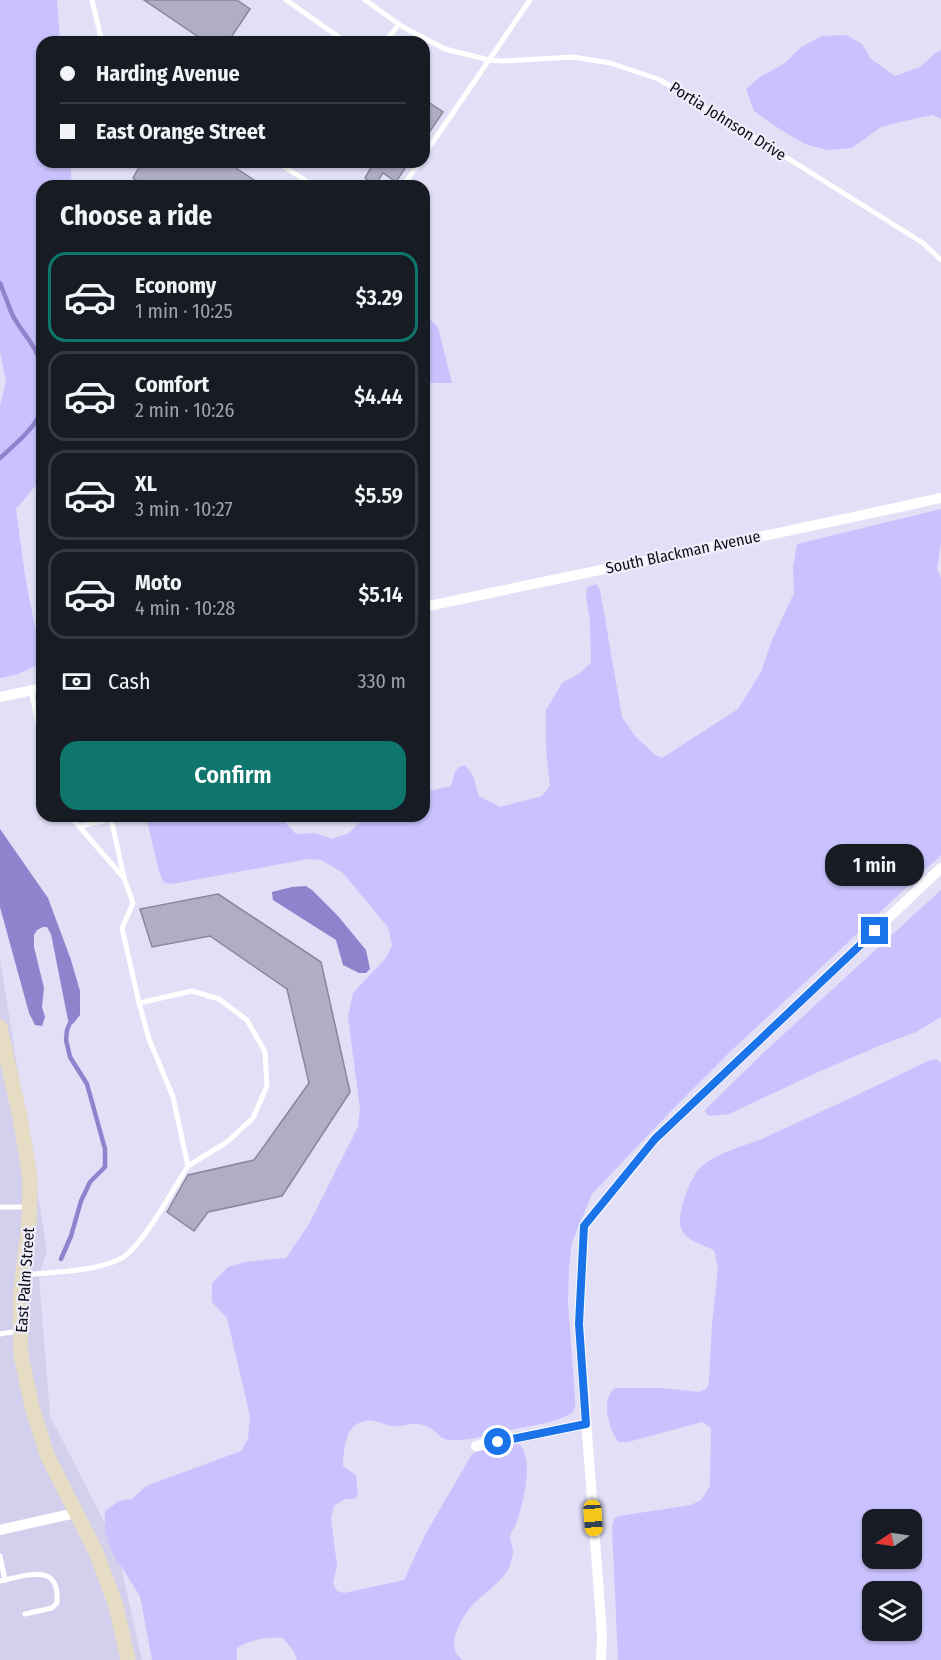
<!DOCTYPE html>
<html lang="en">
<head>
<meta charset="utf-8">
<style>
	body { margin:0; font-family:"Fira Sans Condensed",sans-serif; background:#242831; color:#f1f3f6; height:100vh; display:flex; flex-direction:column; font-size:22px; white-space:nowrap }
	* { box-sizing:border-box; margin:0 }
	p { font-size:20px; color:#9ea1a6 }
	.icon { flex:none; width:33px; height:33px; fill:none; stroke:currentColor; stroke-width:2; stroke-linecap:round; stroke-linejoin:round }
	.map { position:relative; flex:1; overflow:hidden }
	.details { position:absolute; left:36px; top:180px; width:394px; height:642px; display:flex; flex-direction:column; background:#171b24; border-radius:18px; box-shadow:0 2px 4px #0004 }
	.details>* { flex:none }
	.hud { position:absolute; left:36px; top:36px; width:394px; height:132px; border-radius:18px; box-shadow:0 2px 4px #0004; display:grid; align-content:center; height:132px; padding:0 24px; background:#171b24 }
	.needle { width:39px; rotate:257deg }
	.buttons { position:absolute; left:862px; top:1509px; display:grid; gap:12px }
	.buttons a { display:grid; place-items:center; width:60px; height:60px; border-radius:12px; background:#171b24; box-shadow:0 2px 4px #0004; font-size:30px }
	.end { position:absolute; width:27px; height:27px; margin:-14px; border:8px solid #1a73e8; background:#fff; box-shadow:0 0 0 3px #fff }
	.from { border-radius:50% }
	.bubble { position:absolute; height:42px; border-radius:18px; background:#171b24; box-shadow:0 2px 4px #0004; font-size:20px; font-weight:600; line-height:42px; text-align:center }
	.car { position:absolute; width:18px; height:36px; margin:-18px -9px; border-radius:8px; box-shadow:0 0 4px 2px #0007; background:linear-gradient(#f5c518 24%,#345 0 40%,#f5c518 0 76%,#345 0 86%,#f5c518 0) }
	.hud b { display:flex; align-items:center; gap:21px; height:57px; font-size:22px }
	.hud b+b { border-top:2px solid #363941 }
	.hud i { width:15px; height:15px; background:#f1f3f6 }
	ul { padding:0; list-style:none }
	li { display:flex; align-items:center; gap:18px; height:90px; margin:0 12px 9px; padding:0 12px; border:3px solid #363941; border-radius:18px }
	li div { flex:1 }
	li b { display:block; font-size:22px }
	li em { font-style:normal; font-weight:600 }
	li.on { border-color:#0f766e }
	li>.icon { width:54px; height:54px; stroke-width:1.5 }
	h2 { padding:0 24px; font-size:27px; line-height:72px }
	.pay { display:flex; align-items:center; gap:15px; height:66px; padding:0 24px; font-size:22px }
	.pay p { margin-inline-start:auto }
	.primary-button { display:flex; gap:12px; margin-top:auto; padding:12px 24px }
	.primary-button a { flex:1; height:69px; border-radius:18px; background:#0f766e; color:#fff; font-size:24px; font-weight:600; line-height:69px; text-align:center }
	.map>svg:first-child { display:block }
	.built { fill:#d3d0ee }
	.green { fill:#cac2fe; fill-rule:evenodd }
	.water { fill:#9083ce }
	.lines { fill:none; stroke-linecap:round; stroke-linejoin:round }
	.stream { stroke:#9083ce; stroke-width:4.5 }
	.building { fill:#b0aec4; stroke:#89879c; stroke-width:1.5 }
	.lane { stroke:#fff; stroke-width:5 }
	.street { stroke:#fff; stroke-width:10 }
	.secondary { stroke:#e6dcc3; stroke-width:15 }
	.route { stroke:#1a73e8; stroke-width:8 }
	.labels { text-anchor:middle; dominant-baseline:central; stroke-width:4.5; stroke-linejoin:round; paint-order:stroke }
	.street-label { font-size:16px; fill:#0f0e16; stroke:#efeefc }
</style>
</head>
<body>
<div class="map">
<svg width="941" height="1660" viewBox="0 0 941 1660">
	<rect width="100%" height="100%" fill="#e2dff7"/>
	<polygon class="built" points="0,959 47,1251 39,1276 50,1416 116,1545 142,1660 0,1660"/>
	<g class="green">
		<polygon points="0,0 57,0 60,42 42,42 42,162 70,162 72,186 42,186 42,478 16,509 25,576 42,663 18,674 0,678 0,406 6,381 0,352"/>
		<polygon points="846,35 862,44 871,59 895,76 920,67 934,54 941,50 941,119 933,115 917,118 881,127 852,148 827,150 805,144 781,130 754,111 746,89 760,77 785,63 801,47 822,36"/>
		<polygon points="427,317 438,327 452,383 425,383 424,318"/>
		<path d="M941,509V542L937,569L941,578V855L829,960L732,1050L670,1112L592,1194L572,1242L569,1267L568,1302L575,1397V1408L572,1413C555,1423 534,1425 515,1429C495,1433 476,1440 456,1440C437,1441 441,1433 428,1427C414,1420 406,1427 392,1426C384,1425 374,1419 365,1421C344,1425 344,1450 343,1466L356,1475L358,1494L355,1499H345L334,1506L331,1518L337,1566L333,1583L337,1591L344,1593L404,1580L425,1535L472,1454L490,1447L519,1444C535,1459 523,1505 516,1524C514,1528 511,1532 510,1536C510,1541 512,1545 513,1550C513,1555 511,1563 509,1568C503,1581 480,1596 470,1608C460,1620 444,1649 463,1660H297L294,1652L283,1638C268,1636 250,1640 237,1648V1660H152L140,1596L112,1552L105,1531V1511L119,1501L132,1499L146,1486L241,1451L248,1439L250,1416L227,1318L212,1302V1283L228,1267L245,1262L286,1258L309,1224L358,1127L360,1109L348,1017L353,993L386,958L392,945L388,927L343,873L321,860L308,859L172,884L164,883L159,871L146,816H279L296,834L315,833L332,839L349,833L366,816H424L425,792L451,786L455,772L460,766H466L473,776L479,796L500,807L542,796L550,786L546,748V710L562,683L580,673L591,663L590,620L586,597L587,587L596,584L600,590L622,717L635,736L654,754L662,758L738,709L761,672L772,640L794,593L793,567L797,544Z"/>
		<polygon points="941,890 941,1017 916,1032 879,1046 816,1073 729,1114 710,1116 706,1114 705,1110 762,1054"/>
		<path d="M936,1059L941,1063V1660H618L612,1527L614,1519L619,1516L691,1505L701,1500L710,1486L711,1428L702,1422L628,1442H618C609,1428 600,1400 615,1388H662L699,1392L707,1388L709,1381L712,1324L718,1268L714,1250C703,1245 686,1241 681,1228C676,1215 690,1178 700,1168C718,1151 744,1147 766,1137C820,1112 875,1087 928,1061ZM873,1520H912V1558H873ZM873,1592H912V1630H873Z"/>
	</g>
	<g class="water">
		<polygon points="0,829 48,898 71,960 80,991 80,1015 73,1024 68,1020 51,934 47,927 43,927 37,930 34,935 34,947 44,988 42,1007 45,1017 42,1026 35,1025 29,1013 0,907"/>
		<polygon points="306,886 312,890 338,916 366,950 370,969 366,973 359,973 343,965 336,940 273,900 272,892 292,887"/>
	</g>
	<g class="lines">
		<g class="stream">
			<path d="M0,283C4,293 8,304 12,314C22,334 38,346 42,369"/>
			<path d="M0,458C14,445 38,426 42,408"/>
			<polyline points="61,1259 71,1236 81,1201 90,1182 105,1167 105,1149 87,1084 70,1057 66,1040 67,1030 72,1018"/>
		</g>
	</g>
	<g class="building">
		<polygon points="144,0 237,0 250,9 228,42 206,42"/>
		<polygon points="424,99 443,112 424,140"/>
		<polygon points="142,162 227,162 263,186 145,186 133,178"/>
		<polygon points="367,162 409,162 396,182 383,173 375,185 365,178 372,166"/>
		<polygon points="218,894 321,962 350,1092 282,1196 208,1212 194,1231 167,1212 188,1175 254,1160 309,1083 287,989 210,936 152,947 140,909"/>
	</g>
	<g class="lines">
		<g class="lane">
			<polyline points="92,0 101,38 104,42"/>
			<polyline points="286,0 346,42"/>
			<polyline points="365,0 403,27 445,49 489,60 502,61 573,57 610,63 658,79 692,98 715,115 741,129 923,243 941,260"/>
			<polyline points="385,42 399,24"/>
			<polyline points="424,155 530,0"/>
			<polyline points="277,162 314,186"/>
			<polyline points="403,186 420,162"/>
			<polyline points="31,691 42,742"/>
			<polyline points="80,826 111,819 124,877"/>
			<polyline points="139,1003 192,991 219,999 247,1020 265,1052 267,1086 253,1118 227,1142 188,1166"/>
			<polyline points="0,1207 28,1207"/>
			<path d="M24,1275C54,1272 93,1272 120,1259C142,1248 173,1189 188,1166L173,1097L149,1039L139,1003L122,928L133,903L124,878L70,816"/>
			<polyline points="0,1334 19,1331"/>
			<polyline points="0,1556 5,1580 0,1581"/>
			<path d="M5,1580C31,1574 60,1564 57,1603L52,1608L25,1614"/>
		</g>
		<g class="street">
			<path d="M424,607C597,570 769,536 941,498"/>
			<polyline points="0,697 42,688"/>
			<polyline points="476,1446 586,1424"/>
			<polyline points="0,1530 75,1513"/>
			<polyline points="601,1660 602,1635 579,1324 584,1226 655,1139 941,868"/>
		</g>
		<polyline class="secondary" points="0,1027 20,1117 30,1177 29,1221 20,1299 21,1355 32,1407 47,1455 96,1552 116,1606 128,1660"/>
	</g>
	<g class="lines">
		<polyline class="route" points="498,1442 586,1424 579,1324 584,1226 655,1139 875,931"/>
	</g>
	<g class="labels">
		<g class="street-label">
			<text transform="translate(728 121) rotate(32)">Portia Johnson Drive</text>
			<text transform="translate(683 552) rotate(-12)">South Blackman Avenue</text>
			<text transform="translate(25 1280) rotate(-86)">East Palm Street</text>
		</g>
	</g>
</svg>
<div class="buttons">
<a><svg class="needle" viewBox="-14 -14 28 28"><path d="M0-13l5 13h-10z" fill="#e53935"/><path d="M0 13l5-13h-10z" fill="#9ea1a6"/></svg></a>
<a><svg class="icon" aria-label="layers" viewBox="0 0 24 24"><path d="M12 4l9 5-9 5-9-5zM3 14l9 5 9-5"/></svg></a>
</div>
<i class="end from" style="left:498px;top:1442px"></i>
<i class="end" style="left:875px;top:931px"></i>
<div class="bubble" style="left:825px;top:844px;width:99px">1 min</div>
<i class="car" style="left:593px;top:1518px;rotate:176deg"></i>
<div class="hud">
<b><i class="from"></i>Harding Avenue</b>
<b><i></i>East Orange Street</b>
</div>
<section class="details">
<h2>Choose a ride</h2>
<ul>
<li class="on"><svg class="icon" aria-label="car" viewBox="0 0 24 24"><path d="M5 17H2v-5l4-1 3-4h7l3 4 3 1v5h-3M9 17h6M6 11h13"/><circle cx="7" cy="17" r="2"/><circle cx="17" cy="17" r="2"/></svg><div><b>Economy</b><p>1 min · 10:25</p></div><em>$3.29</em></li>
<li><svg class="icon" aria-label="car" viewBox="0 0 24 24"><path d="M5 17H2v-5l4-1 3-4h7l3 4 3 1v5h-3M9 17h6M6 11h13"/><circle cx="7" cy="17" r="2"/><circle cx="17" cy="17" r="2"/></svg><div><b>Comfort</b><p>2 min · 10:26</p></div><em>$4.44</em></li>
<li><svg class="icon" aria-label="car" viewBox="0 0 24 24"><path d="M5 17H2v-5l4-1 3-4h7l3 4 3 1v5h-3M9 17h6M6 11h13"/><circle cx="7" cy="17" r="2"/><circle cx="17" cy="17" r="2"/></svg><div><b>XL</b><p>3 min · 10:27</p></div><em>$5.59</em></li>
<li><svg class="icon" aria-label="car" viewBox="0 0 24 24"><path d="M5 17H2v-5l4-1 3-4h7l3 4 3 1v5h-3M9 17h6M6 11h13"/><circle cx="7" cy="17" r="2"/><circle cx="17" cy="17" r="2"/></svg><div><b>Moto</b><p>4 min · 10:28</p></div><em>$5.14</em></li>
</ul>
<div class="pay"><svg class="icon" aria-label="cash" viewBox="0 0 24 24"><path d="M3 7h18v10H3z"/><circle cx="12" cy="12" r="2"/></svg>Cash<p>330 m</p></div>
<div class="primary-button"><a>Confirm</a></div>
</section>
</div>
</body>
</html>
